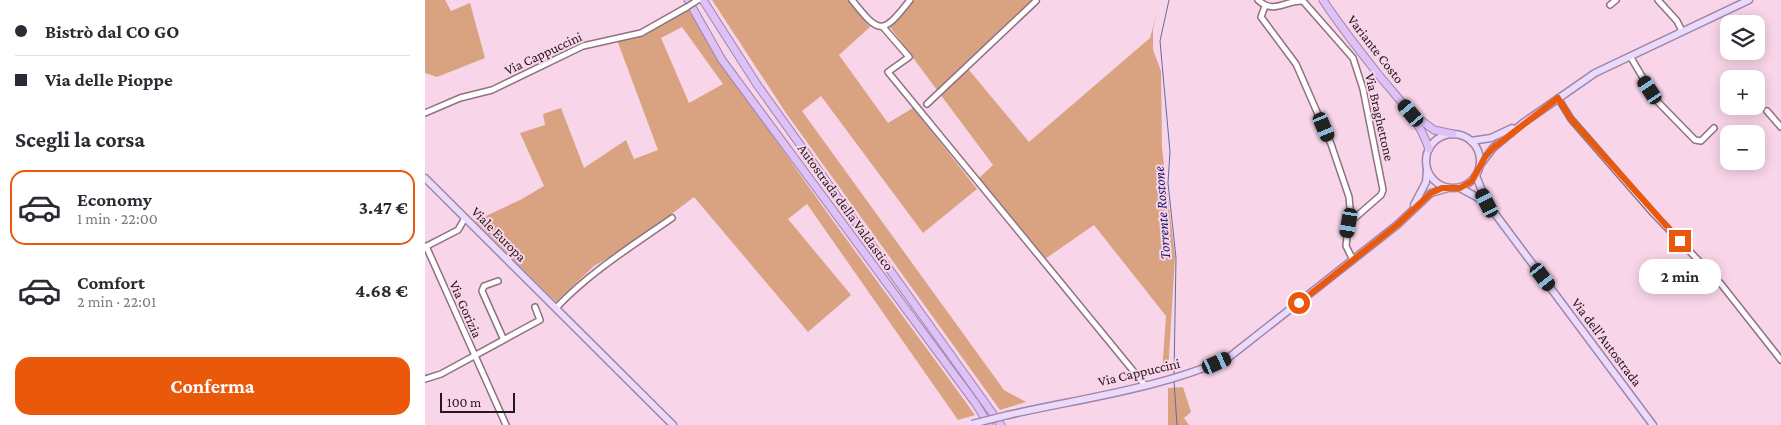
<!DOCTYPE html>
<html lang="it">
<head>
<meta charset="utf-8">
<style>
	body { margin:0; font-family:"Crimson Pro",serif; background:#f7f7f7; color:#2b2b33; height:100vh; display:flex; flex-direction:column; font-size:19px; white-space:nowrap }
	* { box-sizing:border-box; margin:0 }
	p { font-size:16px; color:#7c7c81 }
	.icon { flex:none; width:28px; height:28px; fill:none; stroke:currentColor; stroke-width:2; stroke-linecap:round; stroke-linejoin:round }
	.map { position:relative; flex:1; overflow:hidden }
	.sheet { display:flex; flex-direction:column; background:#fff; width:425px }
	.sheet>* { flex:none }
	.hud { display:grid; align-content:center; height:110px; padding:0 15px; background:#fff }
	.controls { position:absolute; left:1295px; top:15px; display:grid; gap:10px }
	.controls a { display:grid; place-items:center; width:45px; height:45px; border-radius:10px; background:#fff; box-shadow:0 2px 12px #0003; font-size:25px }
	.scale { position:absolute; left:15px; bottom:12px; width:75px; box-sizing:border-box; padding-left:5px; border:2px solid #24181e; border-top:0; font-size:14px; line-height:18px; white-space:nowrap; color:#24181e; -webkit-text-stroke:4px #f8d5e8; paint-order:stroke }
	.end { position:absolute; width:22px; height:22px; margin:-11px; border:6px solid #ea580c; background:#fff; box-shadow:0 0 0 2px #fff }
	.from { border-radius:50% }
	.bubble { position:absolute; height:35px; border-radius:15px; background:#fff; box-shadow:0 2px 12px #0003; font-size:16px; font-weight:700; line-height:35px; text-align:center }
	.car { position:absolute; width:15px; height:30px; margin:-15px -8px; border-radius:6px; box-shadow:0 0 4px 1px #0007; background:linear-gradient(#222 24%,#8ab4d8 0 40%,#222 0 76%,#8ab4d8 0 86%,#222 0) }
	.hud b { display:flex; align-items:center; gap:18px; height:48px; font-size:19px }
	.hud b+b { border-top:1px solid #e1e1e2 }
	.hud i { width:12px; height:12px; background:#2b2b33 }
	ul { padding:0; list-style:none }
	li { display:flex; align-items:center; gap:15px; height:75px; margin:0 10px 8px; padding:0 5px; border:2px solid transparent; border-radius:15px }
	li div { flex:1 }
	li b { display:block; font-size:19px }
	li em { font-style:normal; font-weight:700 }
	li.active { border-color:#ea580c }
	li>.icon { width:45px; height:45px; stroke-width:1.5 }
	h2 { padding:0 15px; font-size:22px; line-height:60px }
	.primary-button { display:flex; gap:10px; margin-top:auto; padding:10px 15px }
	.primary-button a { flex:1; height:58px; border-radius:15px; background:#ea580c; color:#fff; font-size:20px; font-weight:700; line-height:58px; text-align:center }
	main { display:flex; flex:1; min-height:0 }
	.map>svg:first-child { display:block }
	.green { fill:#d9a381; fill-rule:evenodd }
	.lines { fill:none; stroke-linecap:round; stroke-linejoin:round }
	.stream { stroke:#646b9f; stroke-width:1 }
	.minor-casing { stroke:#8f7182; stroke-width:8 }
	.major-casing { stroke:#9d86ab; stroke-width:9 }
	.highway-casing { stroke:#9d86ab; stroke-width:9 }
	.minor { stroke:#fff; stroke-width:5 }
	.major { stroke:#ebdafa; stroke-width:6 }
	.highway { stroke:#dec1f7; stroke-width:7 }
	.minor-bridge-casing { stroke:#8f7182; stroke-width:8; stroke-linecap:butt }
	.major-bridge-casing { stroke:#9d86ab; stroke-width:9; stroke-linecap:butt }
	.minor-bridge { stroke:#fff; stroke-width:5 }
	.major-bridge { stroke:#ebdafa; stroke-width:6 }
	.route { stroke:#ea580c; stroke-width:6 }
	.labels { text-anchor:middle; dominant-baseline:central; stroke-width:4; stroke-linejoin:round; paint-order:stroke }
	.street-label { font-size:14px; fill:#24181e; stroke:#f8d5e8 }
	.water-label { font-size:15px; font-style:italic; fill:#1c1a6e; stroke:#f8d5e8 }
</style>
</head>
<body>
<main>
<section class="sheet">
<div class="hud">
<b><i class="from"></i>Bistrò dal CO GO</b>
<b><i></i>Via delle Pioppe</b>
</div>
<h2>Scegli la corsa</h2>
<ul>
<li class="active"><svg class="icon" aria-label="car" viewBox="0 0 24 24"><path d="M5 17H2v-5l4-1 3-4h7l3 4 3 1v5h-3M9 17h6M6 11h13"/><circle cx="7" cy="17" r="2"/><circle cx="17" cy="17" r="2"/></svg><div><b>Economy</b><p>1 min · 22:00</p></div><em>3.47 €</em></li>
<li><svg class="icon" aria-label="car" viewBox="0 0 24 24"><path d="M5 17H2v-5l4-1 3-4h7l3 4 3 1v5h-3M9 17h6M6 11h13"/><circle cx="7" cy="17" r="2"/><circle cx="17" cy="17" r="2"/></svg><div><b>Comfort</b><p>2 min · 22:01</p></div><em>4.68 €</em></li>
</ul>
<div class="primary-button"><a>Conferma</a></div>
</section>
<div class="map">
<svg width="1356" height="425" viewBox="0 0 1356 425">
	<rect width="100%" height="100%" fill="#f8d5e8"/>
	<g class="green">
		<polygon points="0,0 20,0 26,11 45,3 60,58 12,77 0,73"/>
		<polygon points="287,0 423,0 445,27 414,55 463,123 488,108 552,189 498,233 396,96 377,111 579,390 601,402 575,410 361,113"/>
		<polygon points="488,0 609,0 539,64 604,142 725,38 732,12 728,29 728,50 736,71 737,148 750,257 743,372 737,373 741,316 669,225 620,259 594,231 554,178 568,165 465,27"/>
		<path d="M264,7C350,149 453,280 550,415L533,420L382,204L363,219L426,295L383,332L269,197L206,245L169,266L131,302L50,221L95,200L119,186L95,133L120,125L118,114L136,108L159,168L201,140L209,159L233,150L192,40L225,31ZM257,27L298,84L264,103L236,38Z"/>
		<polygon points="758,387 766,412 759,418 764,425 743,425 743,388"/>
	</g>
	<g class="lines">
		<g class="stream">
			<polyline points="744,0 735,41 745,152 743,183 751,258 749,375"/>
			<polyline points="749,381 752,425"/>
		</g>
		<defs>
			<g id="minor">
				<path d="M427,0C454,34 457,36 485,0"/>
				<path d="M833,0C849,15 860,0 878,1L928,58L938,89L958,190L956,195L924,223"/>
				<polyline points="1233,0 1252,21 1257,31"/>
				<polyline points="1185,5 1191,0"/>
				<polyline points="840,6 836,17 871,64 906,144 924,197 925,208 921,246 928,260"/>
				<polyline points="458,27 484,57 463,72 719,384"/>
				<polyline points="1205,56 1231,100 1270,140 1276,141 1289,128"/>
				<polyline points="1133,98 1146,119 1228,213 1296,284 1356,360"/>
				<polyline points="502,104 611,1"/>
				<polyline points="1342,111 1356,127"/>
				<polyline points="0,113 35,98 67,90 158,46 216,33 262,7"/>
				<polyline points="1,246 81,425"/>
				<polyline points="0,247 33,230 40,218"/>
				<polyline points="73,281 59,286 57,291 78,338"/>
				<path d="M131,308C165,272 207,246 247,218"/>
				<polyline points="0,379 16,374 115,320 110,307"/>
			</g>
			<g id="major">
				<circle cx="1028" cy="161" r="27"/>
				<polyline points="1046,141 1066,138 1087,128"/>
				<polyline points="1055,165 1068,148 1098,123 1170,73 1324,0"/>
				<polyline points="1051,176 1062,203 1228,425"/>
				<polyline points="0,178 248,425"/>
				<polyline points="1035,188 1061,202"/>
				<polyline points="989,205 1001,182 1002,170"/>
				<path d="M583,415C653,399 738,388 803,358L972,225L1006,193L1023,188"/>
			</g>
			<g id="highway">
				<polyline points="263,0 297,60 551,404 564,425"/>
				<polyline points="278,0 333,86 576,425"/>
				<path d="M898,0C915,26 934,50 953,74C974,100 993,117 1004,149"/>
				<polyline points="993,118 1009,130 1028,134"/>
			</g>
		</defs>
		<use href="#minor" class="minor-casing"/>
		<use href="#major" class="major-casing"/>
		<use href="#highway" class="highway-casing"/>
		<use href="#minor" class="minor"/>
		<use href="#major" class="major"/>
		<use href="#highway" class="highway"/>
		<defs>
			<polyline id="minor-bridge" points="262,7 273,0"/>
			<polyline id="major-bridge" points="547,424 583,415"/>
		</defs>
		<use href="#minor-bridge" class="minor-bridge-casing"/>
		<use href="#major-bridge" class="major-bridge-casing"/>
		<use href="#minor-bridge" class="minor-bridge"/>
		<use href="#major-bridge" class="major-bridge"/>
	</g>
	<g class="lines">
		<polyline class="route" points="874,303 972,225 1006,193 1017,188 1035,188 1047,181 1060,157 1068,148 1133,98 1146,119 1255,241"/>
	</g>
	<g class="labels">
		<g class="street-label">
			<text transform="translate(951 49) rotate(52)">Variante Costo</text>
			<text transform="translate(118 53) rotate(-25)">Via Cappuccini</text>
			<text transform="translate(955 117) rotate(77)">Via Braghettone</text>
			<text transform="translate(421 207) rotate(54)">Autostrada della Valdastico</text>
			<text transform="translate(74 234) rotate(45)">Viale Europa</text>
			<text transform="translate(41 309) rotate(66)">Via Gorizia</text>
			<text transform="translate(1182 342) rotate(53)">Via dell'Autostrada</text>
			<text transform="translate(714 372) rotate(-13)">Via Cappuccini</text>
		</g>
		<g class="water-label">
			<text transform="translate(737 213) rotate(-94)">Torrente Rostone</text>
		</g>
	</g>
</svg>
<div class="controls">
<a><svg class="icon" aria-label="layers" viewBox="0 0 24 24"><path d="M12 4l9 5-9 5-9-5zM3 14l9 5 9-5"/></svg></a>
<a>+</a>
<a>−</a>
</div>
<div class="scale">100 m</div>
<i class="end from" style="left:874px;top:303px"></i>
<i class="end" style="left:1255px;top:241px"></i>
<div class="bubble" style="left:1214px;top:259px;width:82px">2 min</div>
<i class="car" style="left:1225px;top:90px;rotate:326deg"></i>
<i class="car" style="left:986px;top:113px;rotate:320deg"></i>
<i class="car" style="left:899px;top:127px;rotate:157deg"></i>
<i class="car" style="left:1062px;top:203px;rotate:333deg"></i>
<i class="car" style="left:924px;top:223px;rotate:190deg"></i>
<i class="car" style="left:1118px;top:277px;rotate:143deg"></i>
<i class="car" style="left:792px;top:363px;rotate:66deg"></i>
</div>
</main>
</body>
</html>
